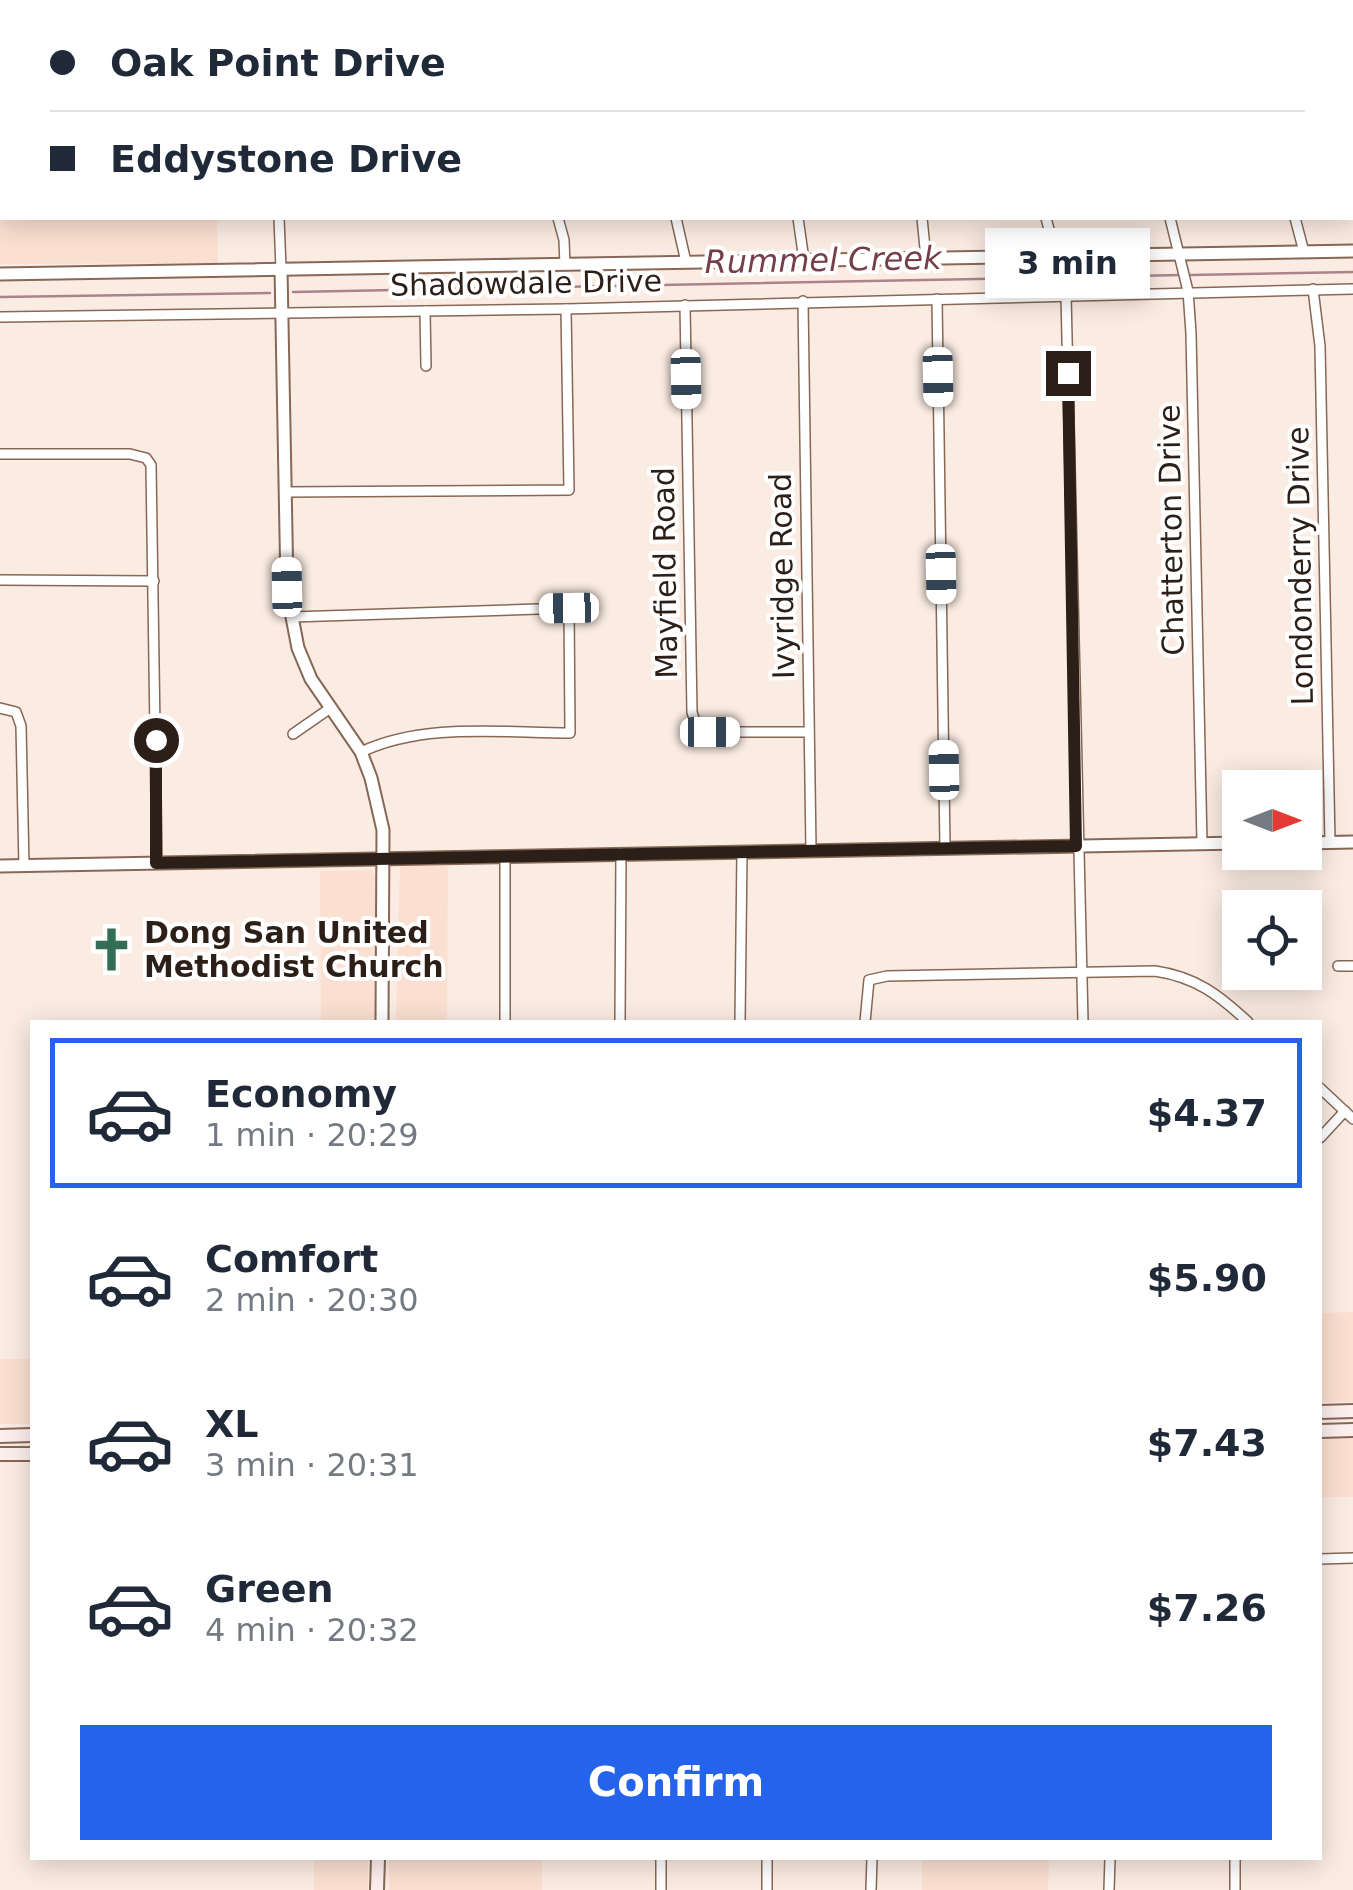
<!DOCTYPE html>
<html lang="en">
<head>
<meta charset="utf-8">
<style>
	body { margin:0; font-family:"DejaVu Sans",sans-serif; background:#f2f2f3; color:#1f2937; height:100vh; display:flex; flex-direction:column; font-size:38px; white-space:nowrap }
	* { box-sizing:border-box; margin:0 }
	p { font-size:32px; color:#747a83 }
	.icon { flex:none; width:55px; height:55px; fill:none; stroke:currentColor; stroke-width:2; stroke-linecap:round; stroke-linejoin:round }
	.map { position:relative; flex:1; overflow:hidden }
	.side { position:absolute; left:30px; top:1020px; width:1292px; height:840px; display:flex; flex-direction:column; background:#fff; border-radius:0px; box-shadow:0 5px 25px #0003 }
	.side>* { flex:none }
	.guide { position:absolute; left:0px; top:0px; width:1355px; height:220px; box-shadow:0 5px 25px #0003; display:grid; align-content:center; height:220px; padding:0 50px; background:#fff }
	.needle { width:65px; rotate:90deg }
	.fabs { position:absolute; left:1222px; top:770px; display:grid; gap:20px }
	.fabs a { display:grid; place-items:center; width:100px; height:100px; border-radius:0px; background:#fff; box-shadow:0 5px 25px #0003; font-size:50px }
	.end { position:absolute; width:45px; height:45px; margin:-22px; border:12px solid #2c1f17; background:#fff; box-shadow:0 0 0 5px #fff }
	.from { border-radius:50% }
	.bubble { position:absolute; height:70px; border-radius:0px; background:#fff; box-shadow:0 5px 25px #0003; font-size:32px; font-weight:800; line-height:70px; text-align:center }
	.car { position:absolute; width:30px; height:60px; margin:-30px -15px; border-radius:12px; box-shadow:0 0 8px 2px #0007; background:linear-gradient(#fff 24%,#345 0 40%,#fff 0 76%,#345 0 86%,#fff 0) }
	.guide b { display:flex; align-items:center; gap:35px; height:95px; font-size:38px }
	.guide b+b { border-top:2px solid #e0e1e3 }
	.guide i { width:25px; height:25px; background:#1f2937 }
	ul { padding:18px 0 0; list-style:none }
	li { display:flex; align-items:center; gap:30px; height:150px; margin:0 20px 15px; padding:0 30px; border:5px solid transparent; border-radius:0px }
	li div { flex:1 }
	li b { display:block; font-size:38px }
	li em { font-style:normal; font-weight:800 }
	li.current { border-color:#2563eb }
	li>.icon { width:90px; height:90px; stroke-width:1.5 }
	.primary-button { display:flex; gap:20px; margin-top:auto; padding:20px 50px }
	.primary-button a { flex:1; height:115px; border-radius:0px; background:#2563eb; color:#fff; font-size:40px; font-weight:800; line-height:115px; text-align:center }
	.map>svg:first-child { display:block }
	.built { fill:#fbe0d1 }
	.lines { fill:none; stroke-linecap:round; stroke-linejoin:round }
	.stream { stroke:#ab848b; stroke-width:2.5 }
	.minor-casing { stroke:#876755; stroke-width:12 }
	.tertiary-casing { stroke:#876755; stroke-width:15 }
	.secondary-casing { stroke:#876755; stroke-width:16 }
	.minor { stroke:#fff; stroke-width:9 }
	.tertiary { stroke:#fff; stroke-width:11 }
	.secondary { stroke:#fdefed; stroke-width:12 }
	.route { stroke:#2c1f17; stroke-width:12 }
	.labels { text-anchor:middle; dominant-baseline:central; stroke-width:8; stroke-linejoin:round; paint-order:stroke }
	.street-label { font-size:30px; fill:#2c1f17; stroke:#fff }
	.poi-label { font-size:30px; font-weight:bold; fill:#2c1f17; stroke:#fff; text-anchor:start }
	.water-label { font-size:32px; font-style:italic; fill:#753e4a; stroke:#fff }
</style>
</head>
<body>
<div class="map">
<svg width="1353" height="1890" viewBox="0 0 1353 1890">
	<rect width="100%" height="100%" fill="#fbece3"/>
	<g class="built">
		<polygon points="0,49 2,218 217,218 218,263 0,264"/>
		<polygon points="400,866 448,866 447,1022 396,1022"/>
		<polygon points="372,870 376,877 375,1022 321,1022 320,871"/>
		<polygon points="1353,1312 1353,1402 1320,1402 1320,1313"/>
		<rect x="0" y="1359" width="32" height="65"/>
		<polygon points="1353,1437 1353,1497 1320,1497 1320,1438"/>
		<rect x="314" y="1858" width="54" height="32"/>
		<rect x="389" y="1858" width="153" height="32"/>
		<polygon points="922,1858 1049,1858 1048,1890 922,1890"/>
	</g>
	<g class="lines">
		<g class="stream">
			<polyline points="1190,275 1353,272"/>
			<polyline points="293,292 1182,275"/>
			<polyline points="0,297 270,293"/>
		</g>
		<defs>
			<g id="minor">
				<polyline points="344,0 347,2"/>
				<polyline points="624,0 625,2"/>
				<polyline points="746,0 746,2"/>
				<polyline points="868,0 869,2"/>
				<polyline points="991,0 992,2"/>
				<polyline points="1118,0 1118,2"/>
				<polyline points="1243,0 1243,2"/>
				<polyline points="301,2 302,0"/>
				<polyline points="279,218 281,269"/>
				<polyline points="558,218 564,240 565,265"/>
				<polyline points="676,218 686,262"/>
				<polyline points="798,218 804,260"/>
				<polyline points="922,218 926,258"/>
				<polyline points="1046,218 1056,256"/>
				<polyline points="1170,218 1188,291 1191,333 1202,843"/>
				<polyline points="1295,218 1304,252"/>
				<polyline points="1313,289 1320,346 1330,843"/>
				<polyline points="1066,295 1083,1022"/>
				<polyline points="937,299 945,848"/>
				<polyline points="803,301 811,850"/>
				<polyline points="685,305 692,712 695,722 710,732 809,732"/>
				<polyline points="425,311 426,366"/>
				<polyline points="0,317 566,309 1353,289"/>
				<polyline points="0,454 130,454 146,458 151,465 157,863"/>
				<polyline points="286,492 569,490 566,309"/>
				<polyline points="0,580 154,581"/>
				<path d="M292,617L569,608L570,733C502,733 424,722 361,752"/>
				<polyline points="0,708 16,712 21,726 24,866"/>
				<polyline points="293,734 329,709"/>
				<polyline points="1338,966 1353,966"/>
				<polyline points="505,1022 505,856"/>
				<polyline points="620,1022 621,853"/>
				<polyline points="740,1022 742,852"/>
				<path d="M865,1022L869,980L887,976L1155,971C1196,977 1219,995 1248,1022"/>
				<polyline points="1320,1088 1353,1119"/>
				<polyline points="1320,1138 1345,1111"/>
				<polyline points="1320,1559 1353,1558"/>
				<polyline points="661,1890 661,1858"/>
				<polyline points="767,1890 767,1858"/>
				<polyline points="871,1890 872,1858"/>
				<polyline points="1109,1890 1110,1858"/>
				<polyline points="1235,1890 1235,1858"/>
			</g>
			<g id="tertiary">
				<polyline points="281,269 287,587 292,617 298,648 311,679 361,752 371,778 383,830 382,1022"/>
				<polyline points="0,274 1353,251"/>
				<polyline points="1305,843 1353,842"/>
				<polyline points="0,866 1240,843"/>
			</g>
			<g id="secondary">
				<polyline points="1320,1412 1353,1411"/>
				<polyline points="1320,1431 1353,1430"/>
				<polyline points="0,1436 32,1435"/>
				<polyline points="0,1454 32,1454"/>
				<polyline points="377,1890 378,1858"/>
			</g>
		</defs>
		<use href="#minor" class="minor-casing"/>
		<use href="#tertiary" class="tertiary-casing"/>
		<use href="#secondary" class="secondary-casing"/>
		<use href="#minor" class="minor"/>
		<use href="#tertiary" class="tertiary"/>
		<use href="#secondary" class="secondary"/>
	</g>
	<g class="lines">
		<polyline class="route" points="156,740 156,863 1076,846 1068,373"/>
	</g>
	<defs>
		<symbol id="church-bare" viewBox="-9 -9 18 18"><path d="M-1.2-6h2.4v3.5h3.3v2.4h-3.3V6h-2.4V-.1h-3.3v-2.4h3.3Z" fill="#346d55" stroke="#fff" stroke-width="2.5" paint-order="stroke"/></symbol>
	</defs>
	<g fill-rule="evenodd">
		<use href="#church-bare" x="80" y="918" width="63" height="63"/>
	</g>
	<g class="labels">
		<g class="street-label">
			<text transform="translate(526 283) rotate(-1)">Shadowdale Drive</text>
			<text transform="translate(1171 530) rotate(-91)">Chatterton Drive</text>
			<text transform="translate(1300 566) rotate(-91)">Londonderry Drive</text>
			<text transform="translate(665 573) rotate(-91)">Mayfield Road</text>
			<text transform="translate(782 576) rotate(-91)">Ivyridge Road</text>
		</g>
		<g class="poi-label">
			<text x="144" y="932">Dong San United<tspan x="144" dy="34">Methodist Church</tspan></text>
		</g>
		<g class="water-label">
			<text transform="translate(823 260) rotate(-1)">Rummel Creek</text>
		</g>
	</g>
</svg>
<div class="fabs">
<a><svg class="needle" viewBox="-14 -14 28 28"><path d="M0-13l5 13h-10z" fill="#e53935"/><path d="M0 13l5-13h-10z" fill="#747a83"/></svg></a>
<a><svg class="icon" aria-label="locate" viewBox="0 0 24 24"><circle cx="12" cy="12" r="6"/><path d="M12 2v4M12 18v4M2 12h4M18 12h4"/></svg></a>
</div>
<i class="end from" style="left:156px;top:740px"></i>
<i class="end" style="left:1068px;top:373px"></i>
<div class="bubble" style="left:985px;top:228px;width:165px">3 min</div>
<i class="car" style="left:938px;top:377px;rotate:179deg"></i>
<i class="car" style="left:686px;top:379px;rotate:179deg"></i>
<i class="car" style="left:941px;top:574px;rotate:179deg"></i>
<i class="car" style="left:287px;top:587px;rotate:359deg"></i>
<i class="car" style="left:569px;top:608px;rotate:269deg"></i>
<i class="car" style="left:710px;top:732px;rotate:90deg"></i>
<i class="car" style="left:944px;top:770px;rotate:359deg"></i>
<div class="guide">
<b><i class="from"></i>Oak Point Drive</b>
<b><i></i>Eddystone Drive</b>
</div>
<section class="side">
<ul>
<li class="current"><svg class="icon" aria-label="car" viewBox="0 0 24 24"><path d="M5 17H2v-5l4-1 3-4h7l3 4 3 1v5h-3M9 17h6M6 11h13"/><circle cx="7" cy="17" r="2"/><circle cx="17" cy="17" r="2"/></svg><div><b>Economy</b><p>1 min · 20:29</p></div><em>$4.37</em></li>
<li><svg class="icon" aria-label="car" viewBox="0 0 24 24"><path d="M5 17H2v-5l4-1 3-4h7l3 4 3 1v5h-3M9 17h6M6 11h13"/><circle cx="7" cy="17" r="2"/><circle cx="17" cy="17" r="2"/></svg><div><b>Comfort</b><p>2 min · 20:30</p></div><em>$5.90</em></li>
<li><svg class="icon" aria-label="car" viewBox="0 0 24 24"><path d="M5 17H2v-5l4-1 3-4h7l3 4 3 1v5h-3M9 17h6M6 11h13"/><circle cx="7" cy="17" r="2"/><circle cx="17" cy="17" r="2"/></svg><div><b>XL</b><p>3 min · 20:31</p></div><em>$7.43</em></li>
<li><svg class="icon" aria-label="car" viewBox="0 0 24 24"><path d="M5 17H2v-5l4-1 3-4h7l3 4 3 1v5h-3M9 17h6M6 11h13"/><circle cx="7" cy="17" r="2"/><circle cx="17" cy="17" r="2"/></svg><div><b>Green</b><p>4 min · 20:32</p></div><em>$7.26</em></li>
</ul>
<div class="primary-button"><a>Confirm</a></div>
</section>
</div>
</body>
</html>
